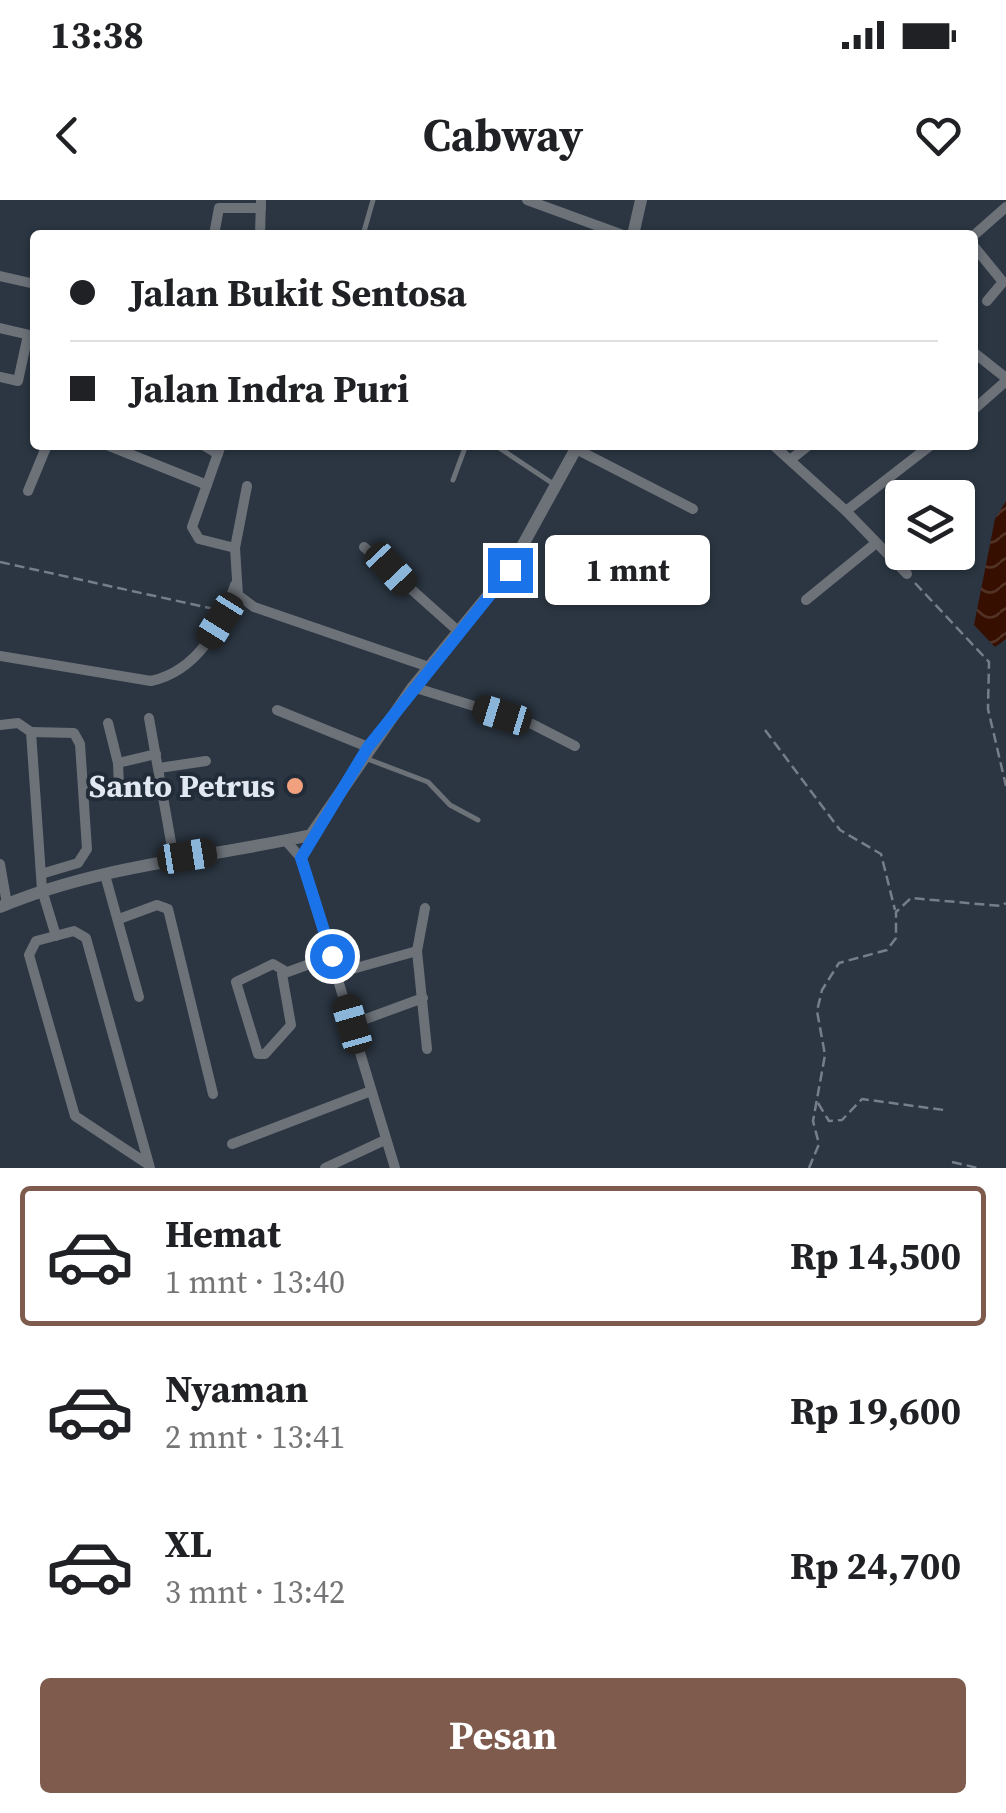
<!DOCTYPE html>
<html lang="id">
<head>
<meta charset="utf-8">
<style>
	body { margin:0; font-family:"Source Serif 4",serif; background:#f2f2f2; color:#202124; height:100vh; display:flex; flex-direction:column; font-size:38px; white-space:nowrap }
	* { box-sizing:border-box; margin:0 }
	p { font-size:32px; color:#757577 }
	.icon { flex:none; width:55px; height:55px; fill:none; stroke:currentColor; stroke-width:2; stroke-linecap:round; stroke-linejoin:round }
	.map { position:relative; height:968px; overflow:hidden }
	.details { display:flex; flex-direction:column; background:#fff; flex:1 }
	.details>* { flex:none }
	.hud { position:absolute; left:30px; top:30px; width:948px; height:220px; border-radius:10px; box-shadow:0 2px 8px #0004; display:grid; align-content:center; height:220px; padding:0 40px; background:#fff }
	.fabs { position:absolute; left:885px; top:280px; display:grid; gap:20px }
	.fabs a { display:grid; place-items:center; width:90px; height:90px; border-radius:10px; background:#fff; box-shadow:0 2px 8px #0004; font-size:50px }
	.end { position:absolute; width:45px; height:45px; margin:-22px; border:12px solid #1a73e8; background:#fff; box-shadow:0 0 0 5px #fff }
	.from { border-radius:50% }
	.bubble { position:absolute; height:70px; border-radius:10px; background:#fff; box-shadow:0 2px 8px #0004; font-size:32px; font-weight:700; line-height:70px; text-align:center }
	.car { position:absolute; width:30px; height:60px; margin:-30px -15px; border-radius:12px; box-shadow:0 0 8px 2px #0007; background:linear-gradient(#222 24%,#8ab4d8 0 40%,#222 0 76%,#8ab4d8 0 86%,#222 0) }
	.hud b { display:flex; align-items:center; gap:35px; height:95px; font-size:38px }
	.hud b+b { border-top:2px solid #e0e0e0 }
	.hud i { width:25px; height:25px; background:#202124 }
	ul { padding:18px 0 0; list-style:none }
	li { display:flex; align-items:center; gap:30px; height:140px; margin:0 20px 15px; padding:0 20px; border:5px solid transparent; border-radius:10px }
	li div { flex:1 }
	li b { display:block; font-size:38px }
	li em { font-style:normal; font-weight:700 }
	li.on { border-color:#7e5b4c }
	li>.icon { width:90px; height:90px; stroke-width:1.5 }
	.button { display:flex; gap:20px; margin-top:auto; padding:20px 40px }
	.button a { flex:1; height:115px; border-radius:10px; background:#7e5b4c; color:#fff; font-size:40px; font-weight:700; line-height:115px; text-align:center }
	.status { display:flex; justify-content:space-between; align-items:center; height:70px; padding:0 50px; background:#fff; direction:ltr }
	.status svg { height:28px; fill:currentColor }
	header { display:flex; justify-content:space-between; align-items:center; height:130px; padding:0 40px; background:#fff; font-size:45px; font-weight:700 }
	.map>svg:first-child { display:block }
	.water { fill:url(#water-waves) }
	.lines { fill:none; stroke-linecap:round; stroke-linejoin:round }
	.path { stroke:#757e89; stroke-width:2.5; stroke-dasharray:10 5; stroke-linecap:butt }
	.service { stroke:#6d7279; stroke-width:5 }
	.minor { stroke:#6d7279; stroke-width:10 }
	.tertiary { stroke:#6d7279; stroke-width:12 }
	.route { stroke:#1a73e8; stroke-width:12 }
	.poi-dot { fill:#f1a17d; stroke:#212c38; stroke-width:4 }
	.labels { text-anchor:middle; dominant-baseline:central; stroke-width:8; stroke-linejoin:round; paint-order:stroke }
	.poi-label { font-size:32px; font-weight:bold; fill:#e1e8f1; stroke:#212c38; text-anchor:end }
</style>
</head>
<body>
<div class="status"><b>13:38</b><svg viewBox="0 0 49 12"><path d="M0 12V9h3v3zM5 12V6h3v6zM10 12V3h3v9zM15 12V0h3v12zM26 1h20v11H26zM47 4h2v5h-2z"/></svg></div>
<header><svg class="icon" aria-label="back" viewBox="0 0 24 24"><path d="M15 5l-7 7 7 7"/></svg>Cabway<svg class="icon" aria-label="heart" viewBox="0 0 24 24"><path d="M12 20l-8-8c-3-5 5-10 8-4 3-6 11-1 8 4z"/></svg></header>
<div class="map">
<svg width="1006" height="968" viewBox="0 0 1006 968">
	<defs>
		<pattern id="water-waves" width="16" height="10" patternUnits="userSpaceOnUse" patternTransform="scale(2.5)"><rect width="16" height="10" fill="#360f00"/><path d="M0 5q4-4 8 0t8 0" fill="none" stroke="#533226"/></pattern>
	</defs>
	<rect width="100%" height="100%" fill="#2b3642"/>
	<polygon class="water" points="1006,301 1006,439 995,447 974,425 995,319"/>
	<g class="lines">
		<g class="path">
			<polyline points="0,362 214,409"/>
			<polyline points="915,383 989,462 988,509 1006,586"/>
			<polyline points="765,530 840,630 881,654 895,710"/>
			<polyline points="818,903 829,921 842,920 862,899 944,910"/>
			<polyline points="952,962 978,968"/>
			<polyline points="809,968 819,944 813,921 825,855 817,811 822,790 839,763 887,750 896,738 896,712 911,698 1001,706 1006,703"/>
		</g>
		<g class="service">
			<polyline points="363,35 373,0"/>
			<polyline points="495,245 555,285"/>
			<polyline points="453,280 466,245"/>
			<polyline points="365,558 428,582 450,605 478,620"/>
		</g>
		<g class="minor">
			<polyline points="527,0 623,35"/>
			<polyline points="214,35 219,8 261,8"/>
			<polyline points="260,35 261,0"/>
			<polyline points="972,37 1006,7"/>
			<polyline points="972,44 1003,82 987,101"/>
			<polyline points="0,76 35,84"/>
			<polyline points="0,128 34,136"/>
			<polyline points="972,151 1006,178"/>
			<polyline points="0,177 18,181 28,135"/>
			<polyline points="972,211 1006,181"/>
			<polyline points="107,245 207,285"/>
			<polyline points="203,245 218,254"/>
			<polyline points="221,245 192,327 199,339 235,348 238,395 254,407 429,467"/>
			<polyline points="773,245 846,311 907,374"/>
			<polyline points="576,249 693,309"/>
			<polyline points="790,260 809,245"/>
			<polyline points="28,291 47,245"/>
			<polyline points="846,311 931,245"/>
			<polyline points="364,347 458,431"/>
			<polyline points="235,348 247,286"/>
			<polyline points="806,400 876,343"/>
			<path d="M0,456L151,481C197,471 222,426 235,385"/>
			<polyline points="413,487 532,524 575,546"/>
			<polyline points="277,510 368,547"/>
			<polyline points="149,518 174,659"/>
			<polyline points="108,523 118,563 156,554"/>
			<polyline points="0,525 18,523 31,532 42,690 56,736"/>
			<polyline points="31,532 74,533 80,544 87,649 78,663 41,674"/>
			<polyline points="118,563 119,587"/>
			<polyline points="159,568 206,561"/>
			<polyline points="286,641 301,658 395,968"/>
			<polyline points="0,664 7,704"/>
			<polyline points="105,675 139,797"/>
			<polyline points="425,708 417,751 427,849"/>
			<polyline points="119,719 157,705 168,709 213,894"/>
			<polyline points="285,771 273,764 236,782 258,854 265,854 291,825 282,774 332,756"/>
			<polyline points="338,773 417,751"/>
			<polyline points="352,824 423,798"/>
			<polyline points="232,944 371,891"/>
			<polyline points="149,965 75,916 29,755 36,741 74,731 86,738 150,968"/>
			<polyline points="325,968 385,940"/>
		</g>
		<g class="tertiary">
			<polyline points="633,35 641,0"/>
			<path d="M0,707C99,665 207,658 311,635L413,487L509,370L578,245"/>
		</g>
	</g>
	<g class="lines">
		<polyline class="route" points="332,756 301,658 368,547 510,370"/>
	</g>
	<circle class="poi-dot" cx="295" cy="586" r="10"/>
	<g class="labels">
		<g class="poi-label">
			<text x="275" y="586">Santo Petrus</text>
		</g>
	</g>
</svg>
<div class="fabs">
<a><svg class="icon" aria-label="layers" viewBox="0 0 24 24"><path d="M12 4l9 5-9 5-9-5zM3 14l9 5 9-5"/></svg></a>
</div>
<i class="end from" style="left:332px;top:756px"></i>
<i class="end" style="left:510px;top:370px"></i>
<div class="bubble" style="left:545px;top:335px;width:165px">1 mnt</div>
<i class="car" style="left:391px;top:369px;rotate:137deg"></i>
<i class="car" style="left:220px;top:421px;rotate:212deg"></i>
<i class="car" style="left:502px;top:515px;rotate:287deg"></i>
<i class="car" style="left:187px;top:656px;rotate:81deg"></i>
<i class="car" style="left:352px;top:824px;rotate:344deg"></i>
<div class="hud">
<b><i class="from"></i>Jalan Bukit Sentosa</b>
<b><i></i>Jalan Indra Puri</b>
</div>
</div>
<section class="details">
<ul>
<li class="on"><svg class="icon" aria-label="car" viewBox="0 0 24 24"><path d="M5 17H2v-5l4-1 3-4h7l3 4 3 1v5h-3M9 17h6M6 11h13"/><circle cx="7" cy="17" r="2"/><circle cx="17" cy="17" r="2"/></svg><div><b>Hemat</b><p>1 mnt · 13:40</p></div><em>Rp 14,500</em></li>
<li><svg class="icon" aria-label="car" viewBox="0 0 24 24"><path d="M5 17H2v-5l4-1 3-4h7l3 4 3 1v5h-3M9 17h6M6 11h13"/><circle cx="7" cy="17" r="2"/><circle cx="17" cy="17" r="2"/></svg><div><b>Nyaman</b><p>2 mnt · 13:41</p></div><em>Rp 19,600</em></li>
<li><svg class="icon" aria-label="car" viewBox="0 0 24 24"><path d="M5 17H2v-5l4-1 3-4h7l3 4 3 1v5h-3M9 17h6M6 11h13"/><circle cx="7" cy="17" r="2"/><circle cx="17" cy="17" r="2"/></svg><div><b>XL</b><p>3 mnt · 13:42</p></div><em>Rp 24,700</em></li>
</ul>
<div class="button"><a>Pesan</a></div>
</section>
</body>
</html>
